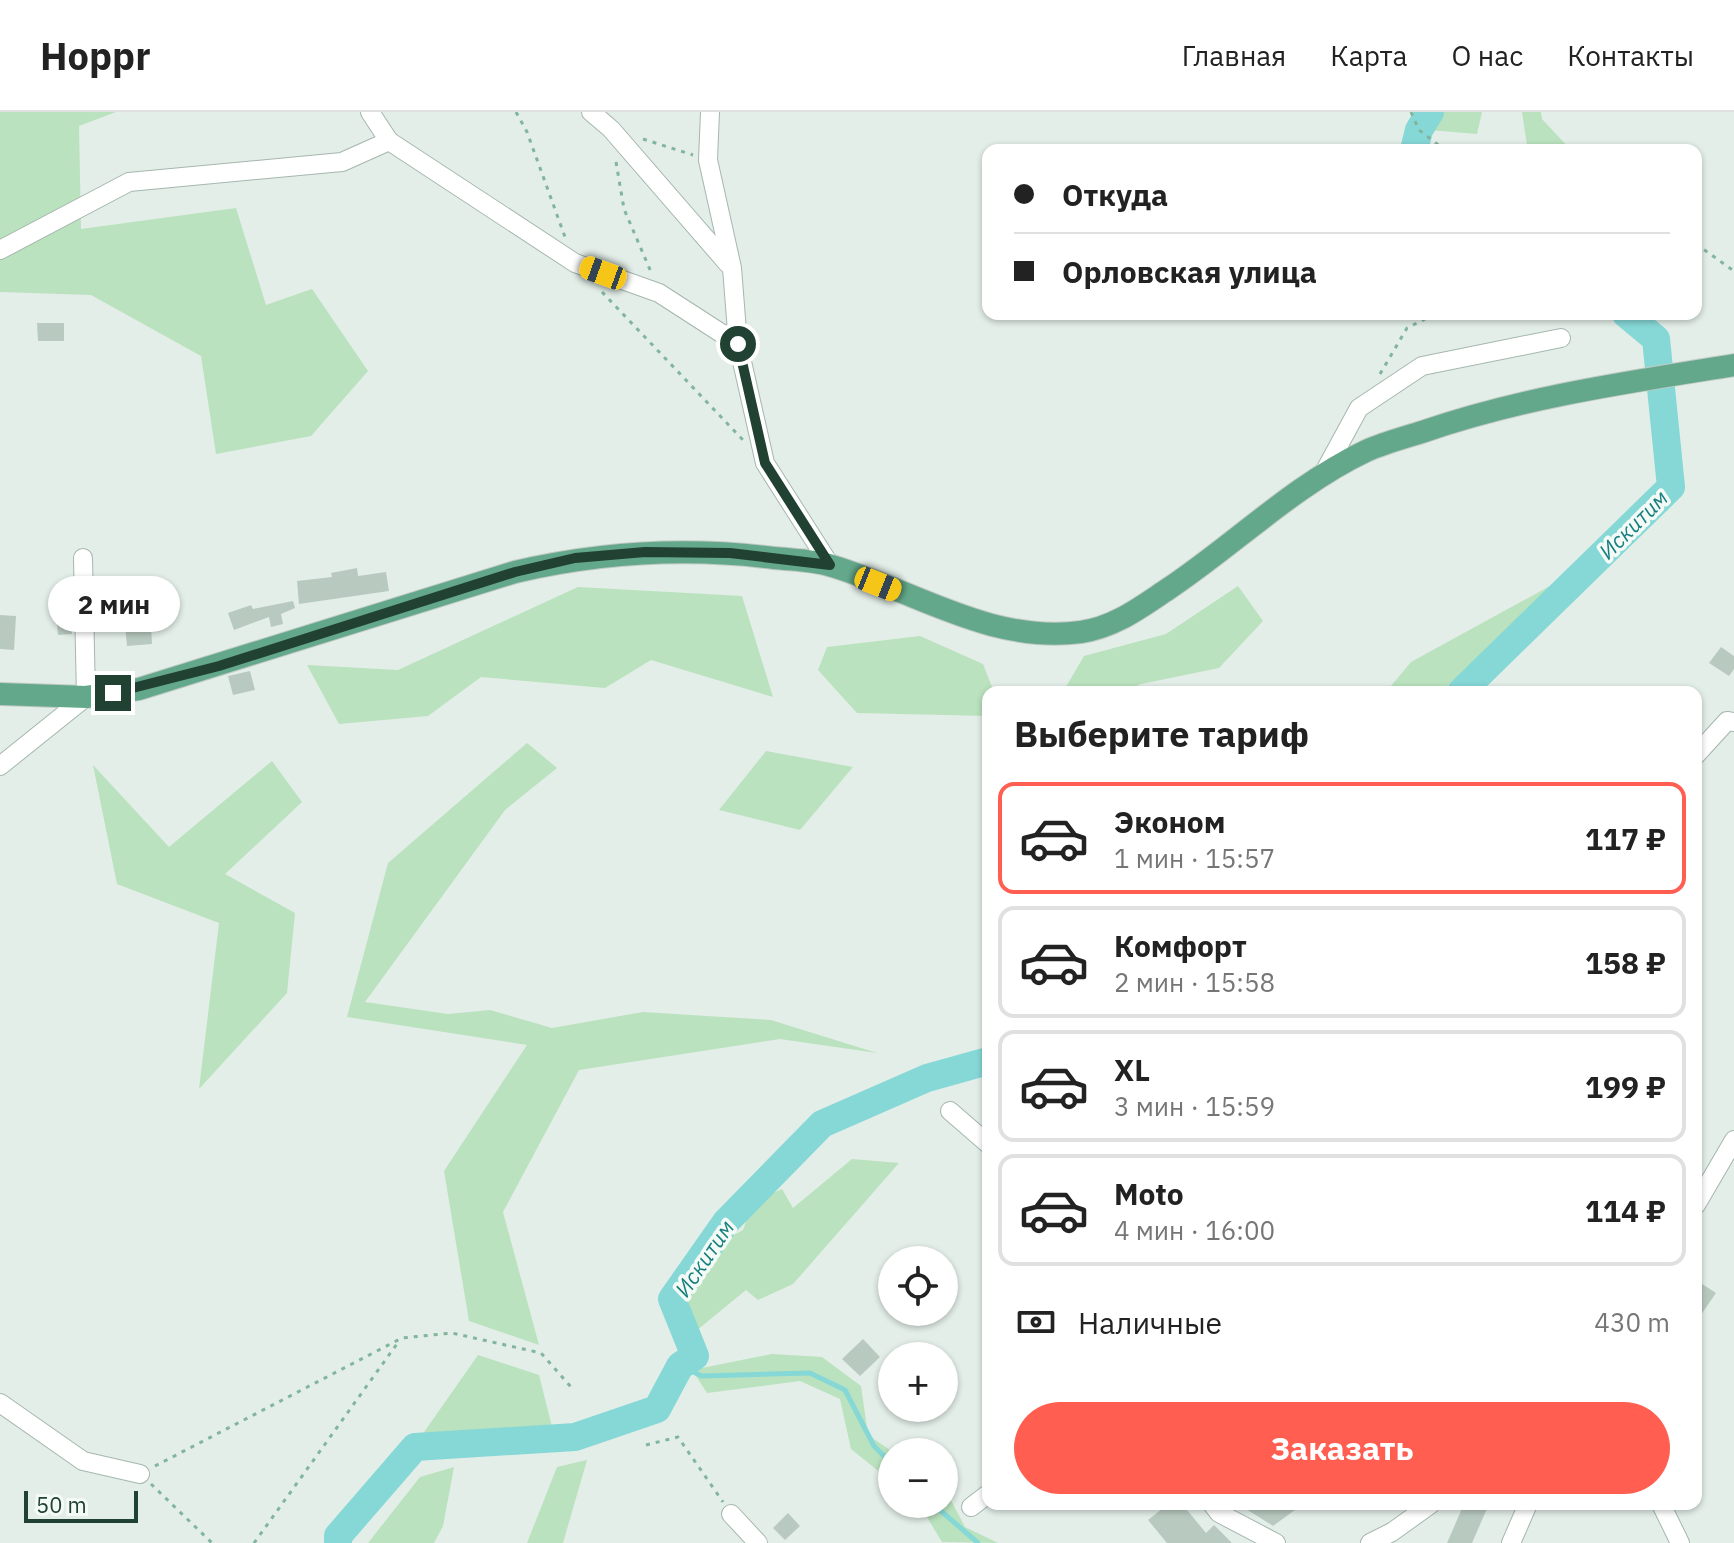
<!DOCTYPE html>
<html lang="ru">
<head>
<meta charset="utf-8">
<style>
	body { margin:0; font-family:"IBM Plex Sans",sans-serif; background:#f2f2f2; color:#222; height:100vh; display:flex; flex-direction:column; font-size:30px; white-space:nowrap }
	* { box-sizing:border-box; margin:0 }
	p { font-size:26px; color:#767676 }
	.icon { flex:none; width:44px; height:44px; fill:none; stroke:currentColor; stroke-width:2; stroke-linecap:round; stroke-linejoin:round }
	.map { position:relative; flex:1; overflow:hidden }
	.drawer { position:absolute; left:982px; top:574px; width:720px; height:824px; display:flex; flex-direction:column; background:#fff; border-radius:16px; box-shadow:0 2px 6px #0004 }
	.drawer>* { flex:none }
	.top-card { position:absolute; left:982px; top:32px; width:720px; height:176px; border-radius:16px; box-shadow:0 2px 6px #0004; display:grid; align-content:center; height:176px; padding:0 32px; background:#fff }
	.controls { position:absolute; left:878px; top:1134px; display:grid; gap:16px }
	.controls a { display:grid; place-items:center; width:80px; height:80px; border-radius:50%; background:#fff; box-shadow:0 2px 6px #0004; font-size:40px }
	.scale { position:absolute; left:24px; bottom:20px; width:114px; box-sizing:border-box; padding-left:8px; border:4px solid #214233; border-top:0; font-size:22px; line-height:28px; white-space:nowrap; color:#214233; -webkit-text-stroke:6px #f4faf6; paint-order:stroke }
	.end { position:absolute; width:36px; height:36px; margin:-18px; border:10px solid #214233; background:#fff; box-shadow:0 0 0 4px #fff }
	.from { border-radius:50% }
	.bubble { position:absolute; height:56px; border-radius:28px; background:#fff; box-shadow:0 2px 6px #0004; font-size:26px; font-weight:800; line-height:56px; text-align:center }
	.car { position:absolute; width:24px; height:48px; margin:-24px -12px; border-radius:10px; box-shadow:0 0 6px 2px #0007; background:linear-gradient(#f5c518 24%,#345 0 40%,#f5c518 0 76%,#345 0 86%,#f5c518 0) }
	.top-card b { display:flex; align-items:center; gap:28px; height:76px; font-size:30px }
	.top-card b+b { border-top:2px solid #e0e0e0 }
	.top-card i { width:20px; height:20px; background:#222 }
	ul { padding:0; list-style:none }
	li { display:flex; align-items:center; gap:24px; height:112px; margin:0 16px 12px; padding:0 16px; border:4px solid #e0e0e0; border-radius:16px }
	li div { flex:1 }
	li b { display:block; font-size:30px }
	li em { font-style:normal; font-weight:800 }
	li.selected { border-color:#ff5e51 }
	li>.icon { width:72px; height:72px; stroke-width:1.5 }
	h2 { padding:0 32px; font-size:36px; line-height:96px }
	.pay { display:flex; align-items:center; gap:20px; height:88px; padding:0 32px; font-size:30px }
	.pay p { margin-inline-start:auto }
	.button { display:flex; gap:16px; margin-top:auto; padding:16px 32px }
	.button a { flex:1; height:92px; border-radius:48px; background:#ff5e51; color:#fff; font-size:32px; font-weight:800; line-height:92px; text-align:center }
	header { display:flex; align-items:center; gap:48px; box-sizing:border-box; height:112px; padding:0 40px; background:#fff; border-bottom:2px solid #e0e0e0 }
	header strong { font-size:38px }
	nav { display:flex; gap:44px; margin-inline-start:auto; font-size:28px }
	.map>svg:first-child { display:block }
	.green { fill:#bae2be }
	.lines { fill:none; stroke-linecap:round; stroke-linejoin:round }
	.stream { stroke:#86d8d7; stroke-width:5 }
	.river { stroke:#86d8d7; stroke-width:28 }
	.building { fill:#b8cac0 }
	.minor-casing { stroke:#a5b7ae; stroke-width:20 }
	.major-casing { stroke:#c1cac6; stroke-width:24 }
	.path { stroke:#81b59c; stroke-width:3; stroke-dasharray:4 6; stroke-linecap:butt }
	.minor { stroke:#fff; stroke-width:18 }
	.major { stroke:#64a88b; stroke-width:22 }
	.route { stroke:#214233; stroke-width:10 }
	.labels { text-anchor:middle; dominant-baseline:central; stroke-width:7; stroke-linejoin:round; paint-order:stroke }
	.water-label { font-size:22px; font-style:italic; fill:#147f7e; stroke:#f4faf6 }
</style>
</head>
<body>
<header>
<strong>Hoppr</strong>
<nav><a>Главная</a><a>Карта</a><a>О нас</a><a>Контакты</a></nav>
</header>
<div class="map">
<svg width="1734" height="1431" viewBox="0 0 1734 1431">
	<rect width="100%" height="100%" fill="#e3eee8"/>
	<g class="green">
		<polygon points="0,0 116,0 79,14 81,117 236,96 266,193 312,177 368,259 311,324 216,342 201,244 91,183 0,180"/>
		<polygon points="1443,0 1482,0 1477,22 1429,18"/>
		<polygon points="1522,0 1541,0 1542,7 1571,38 1511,38 1527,33"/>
		<polygon points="1559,469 1441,580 1386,580 1411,550"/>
		<polygon points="1238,474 1263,509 1219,556 1141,572 1123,580 1063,580 1084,544 1166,522"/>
		<polygon points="578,475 742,484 773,585 651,548 605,576 481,565 428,604 339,612 307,553 398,558"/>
		<polygon points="920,524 983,552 994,580 988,580 988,604 857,601 818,558 827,535"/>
		<polygon points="527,631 557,656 505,698 365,890 448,902 490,898 552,916 643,900 771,908 877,941 780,927 579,958 503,1100 539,1233 469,1209 444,1059 527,933 347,905 388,751"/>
		<polygon points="766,639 853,655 800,718 719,698"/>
		<polygon points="272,649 302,690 225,762 295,801 287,881 199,977 219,811 117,772 93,653 169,735"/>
		<polygon points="852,1047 899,1051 793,1172 758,1188 746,1178 696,1219 684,1186 718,1132 743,1118 753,1090 782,1077 793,1096"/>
		<polygon points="772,1242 822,1245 861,1274 868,1323 893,1340 892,1370 851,1337 840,1287 800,1269 707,1281 692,1258"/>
		<polygon points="478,1243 539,1263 553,1319 422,1323"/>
		<polygon points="587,1348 563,1431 527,1431 557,1355"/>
		<polygon points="454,1355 443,1414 434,1431 368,1431 420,1365"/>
		<polygon points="944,1375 965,1415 998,1431 942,1430 919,1392 944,1392"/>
	</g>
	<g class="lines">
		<g class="stream">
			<polyline points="680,1254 702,1264 810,1261 845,1278 874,1334 892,1352"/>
			<polyline points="933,1392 978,1431"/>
		</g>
		<g class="river">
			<polyline points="1414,38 1419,18 1430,0"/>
			<polyline points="1461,580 1671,375 1656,227 1626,202"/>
			<polyline points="338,1431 338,1424 415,1335 575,1325 657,1297 680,1254 695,1244 672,1187 726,1110 822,1012 927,966 988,949"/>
		</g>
	</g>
	<g class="building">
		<polygon points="37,211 64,211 64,229 38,229"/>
		<polygon points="357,456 358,464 386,460 389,479 299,492 297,469 332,465 331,461"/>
		<polygon points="293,489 295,496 281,502 283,512 271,515 269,505 234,518 228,501 251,493 253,497"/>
		<polygon points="70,499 72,522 58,523 56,501"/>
		<polygon points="0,503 16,504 14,538 0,537"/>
		<polygon points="151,511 152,532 127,534 125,512"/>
		<polygon points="1721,535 1734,544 1734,557 1729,564 1709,551"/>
		<polygon points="250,559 255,578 233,583 228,564"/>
		<polygon points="1696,1168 1716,1181 1696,1210"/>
		<polygon points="863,1227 880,1245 860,1264 842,1247"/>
		<polygon points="1168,1392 1182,1392 1206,1421 1214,1413 1232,1431 1167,1431 1148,1408"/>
		<polygon points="1238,1392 1303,1392 1273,1414"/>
		<polygon points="1464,1392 1489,1392 1472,1431 1447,1431"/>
		<polygon points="788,1401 800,1414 785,1428 773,1416"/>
	</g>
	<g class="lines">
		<defs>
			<g id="minor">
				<polyline points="370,0 389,29"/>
				<polyline points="591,0 611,17 728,152"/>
				<polyline points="710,0 708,48 732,156 738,232 765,351 830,453"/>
				<polyline points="0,138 129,70 342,50 389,29 575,151 659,181 738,232"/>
				<polyline points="1322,364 1359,296 1422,254 1561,226"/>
				<polyline points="1696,643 1727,609 1734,610"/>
				<polyline points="0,654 86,585 83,446"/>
				<polyline points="950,999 988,1032"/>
				<polyline points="1696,1093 1734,1028"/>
				<polyline points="0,1291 83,1349 140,1362"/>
				<polyline points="1212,1392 1219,1401 1276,1431"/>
				<polyline points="1661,1392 1680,1431"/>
				<polyline points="971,1395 988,1382"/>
				<polyline points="731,1402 758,1431"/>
				<polyline points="1370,1431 1392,1420 1431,1392"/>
				<polyline points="1511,1431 1528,1392"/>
			</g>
			<path id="major" d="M0,582L86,585L139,577L515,460C601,440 687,435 774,446C793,448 814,448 832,454C915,479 991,532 1081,520C1115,515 1141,495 1168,477C1234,433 1294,373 1366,339C1384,331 1403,326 1422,320C1523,285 1629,270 1734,253"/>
		</defs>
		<use href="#minor" class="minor-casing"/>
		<use href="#major" class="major-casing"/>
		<g class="path">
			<polyline points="516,0 527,20 565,125"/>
			<polyline points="1411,0 1419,18 1445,38"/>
			<polyline points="643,27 693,43"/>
			<polyline points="616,50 624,97 651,160"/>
			<polyline points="1696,132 1734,159"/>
			<polyline points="602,180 743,328"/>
			<polyline points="1380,262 1407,216 1435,202"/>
			<polyline points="646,1333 678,1325 723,1390"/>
			<polyline points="155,1354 402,1226 452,1221 541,1241 571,1275"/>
			<polyline points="151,1372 212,1431"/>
			<polyline points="254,1431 399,1229"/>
		</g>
		<use href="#minor" class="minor"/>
		<use href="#major" class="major"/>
	</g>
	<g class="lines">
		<polyline class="route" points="113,581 219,554 515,460 575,446 645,440 730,441 830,453 765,351 738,232"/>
	</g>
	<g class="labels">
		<g class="water-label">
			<text transform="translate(1633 412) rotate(-45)">Искитим</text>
			<text transform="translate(704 1146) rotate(-56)">Искитим</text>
		</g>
	</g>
</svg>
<div class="controls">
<a><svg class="icon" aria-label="locate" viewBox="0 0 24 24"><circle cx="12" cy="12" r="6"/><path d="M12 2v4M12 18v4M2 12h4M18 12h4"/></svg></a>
<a>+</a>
<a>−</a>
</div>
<div class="scale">50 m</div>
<i class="end from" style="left:738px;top:232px"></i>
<i class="end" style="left:113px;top:581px"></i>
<div class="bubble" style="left:48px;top:464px;width:132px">2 мин</div>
<i class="car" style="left:603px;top:161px;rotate:290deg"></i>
<i class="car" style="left:878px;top:472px;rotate:112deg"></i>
<div class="top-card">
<b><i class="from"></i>Откуда</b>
<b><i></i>Орловская улица</b>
</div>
<section class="drawer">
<h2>Выберите тариф</h2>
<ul>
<li class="selected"><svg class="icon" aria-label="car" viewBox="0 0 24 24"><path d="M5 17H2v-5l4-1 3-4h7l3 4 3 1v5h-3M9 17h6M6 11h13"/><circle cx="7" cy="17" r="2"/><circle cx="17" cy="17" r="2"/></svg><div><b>Эконом</b><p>1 мин · 15:57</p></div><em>117 ₽</em></li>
<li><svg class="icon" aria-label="car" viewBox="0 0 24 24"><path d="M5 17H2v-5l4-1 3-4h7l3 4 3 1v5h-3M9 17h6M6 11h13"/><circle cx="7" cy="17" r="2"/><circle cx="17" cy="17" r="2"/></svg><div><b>Комфорт</b><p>2 мин · 15:58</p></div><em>158 ₽</em></li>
<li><svg class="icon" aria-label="car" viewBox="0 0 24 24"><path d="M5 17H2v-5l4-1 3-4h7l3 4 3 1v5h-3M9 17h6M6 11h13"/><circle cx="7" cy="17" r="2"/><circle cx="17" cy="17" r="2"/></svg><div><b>XL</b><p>3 мин · 15:59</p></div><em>199 ₽</em></li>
<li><svg class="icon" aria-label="car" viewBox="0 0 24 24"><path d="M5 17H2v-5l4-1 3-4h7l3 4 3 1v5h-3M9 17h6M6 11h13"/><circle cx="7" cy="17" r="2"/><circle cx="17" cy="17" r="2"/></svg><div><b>Moto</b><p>4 мин · 16:00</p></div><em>114 ₽</em></li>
</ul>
<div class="pay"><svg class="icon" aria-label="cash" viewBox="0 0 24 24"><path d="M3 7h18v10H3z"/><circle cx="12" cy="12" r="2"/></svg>Наличные<p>430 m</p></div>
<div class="button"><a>Заказать</a></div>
</section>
</div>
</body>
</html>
